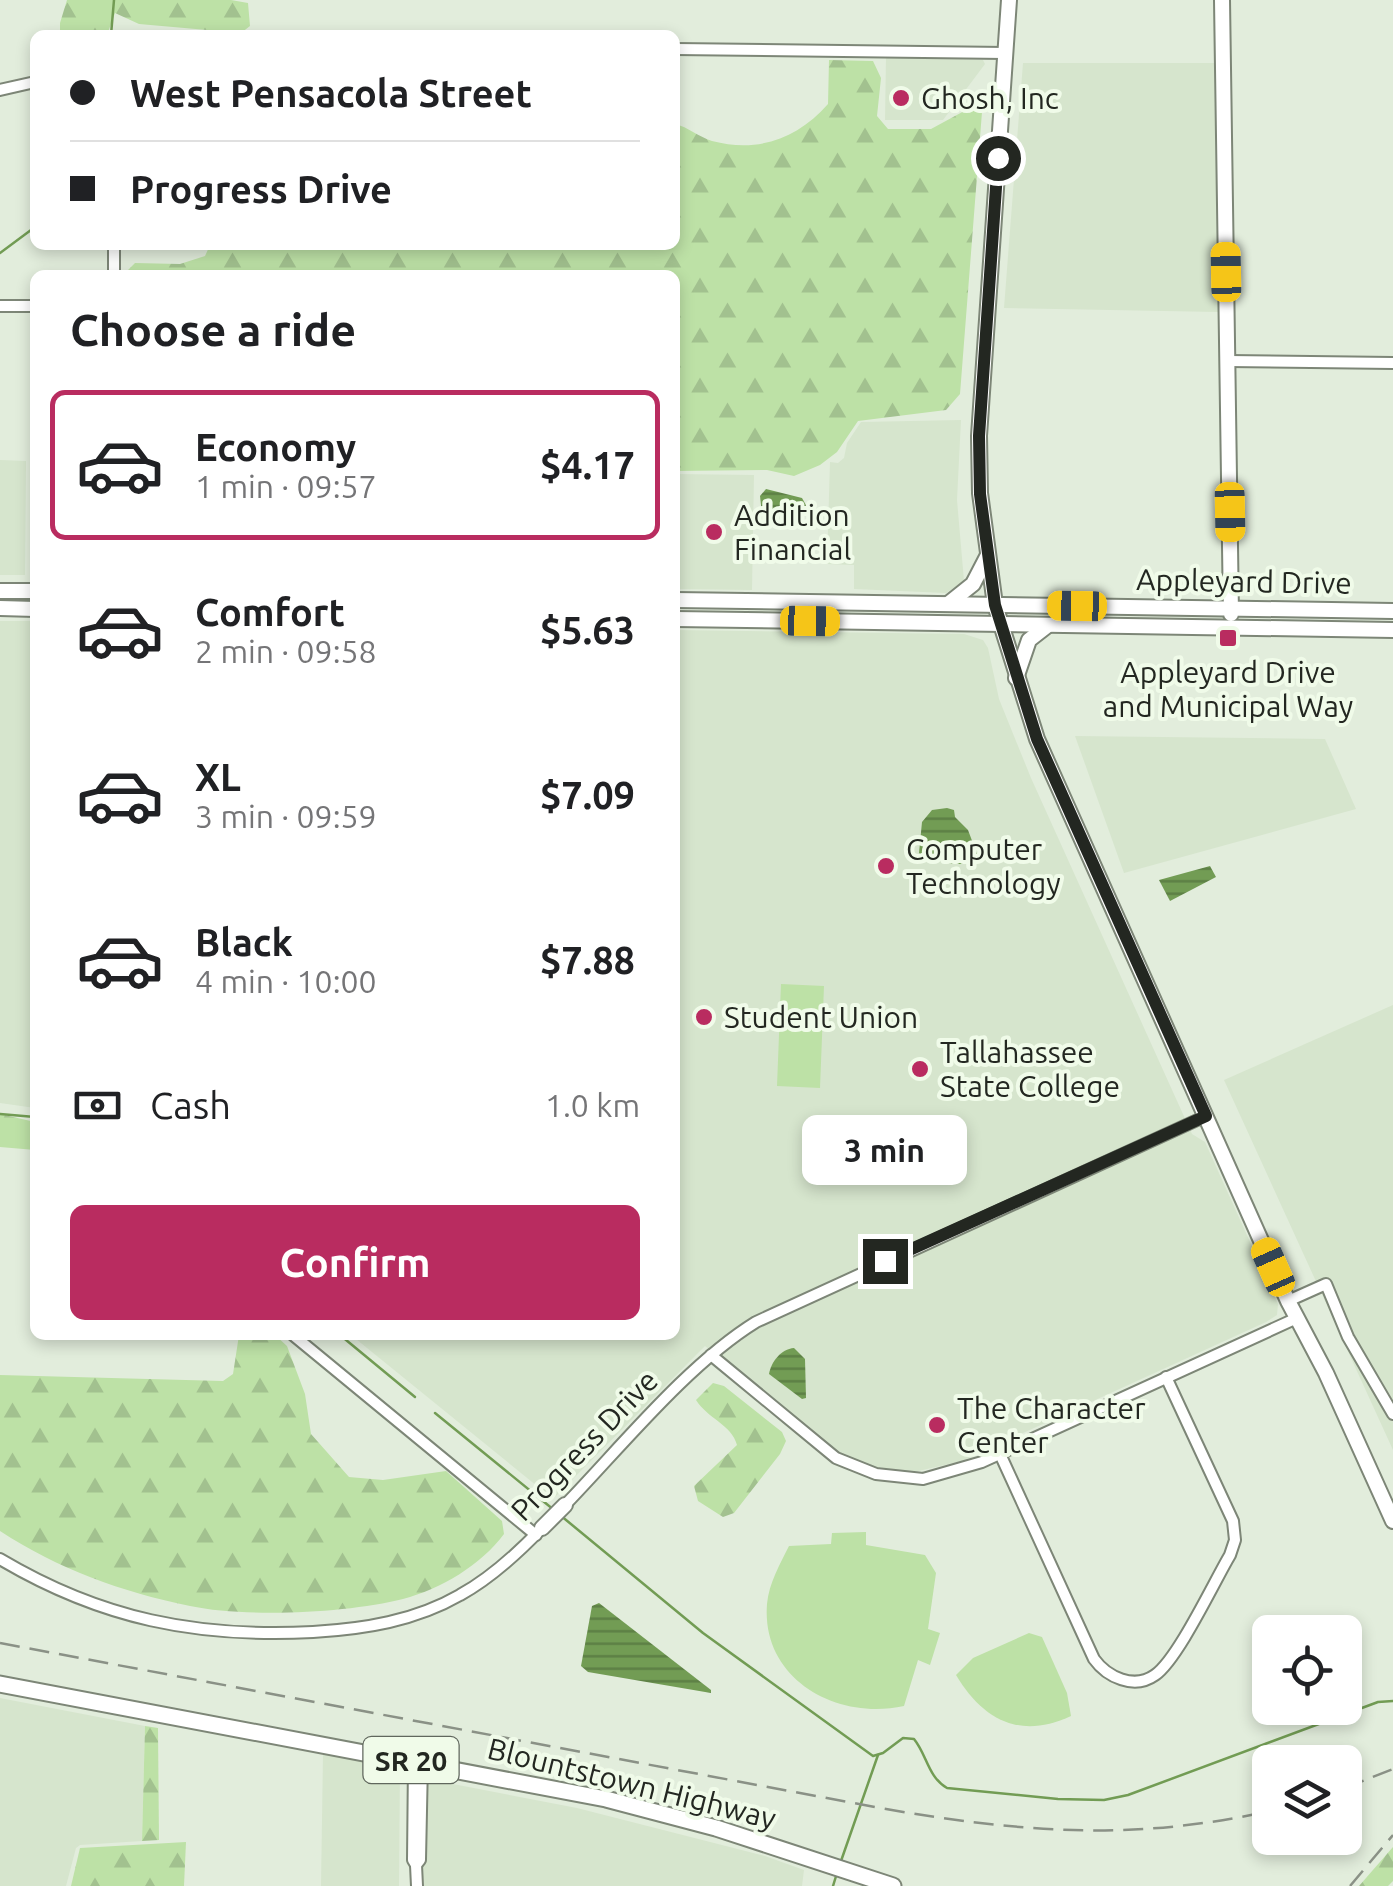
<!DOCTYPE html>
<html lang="en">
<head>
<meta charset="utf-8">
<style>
	body { margin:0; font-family:Ubuntu,sans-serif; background:#f6f6f6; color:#202124; height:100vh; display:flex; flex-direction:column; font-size:38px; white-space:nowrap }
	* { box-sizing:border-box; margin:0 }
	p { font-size:32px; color:#757577 }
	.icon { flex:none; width:55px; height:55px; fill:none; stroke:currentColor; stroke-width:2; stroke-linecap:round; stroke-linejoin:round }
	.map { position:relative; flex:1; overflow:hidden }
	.sheet { position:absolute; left:30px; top:270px; width:650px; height:1070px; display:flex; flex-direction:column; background:#fff; border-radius:15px; box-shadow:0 5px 15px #0003 }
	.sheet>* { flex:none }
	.hud { position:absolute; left:30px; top:30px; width:650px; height:220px; border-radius:15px; box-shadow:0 5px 15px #0003; display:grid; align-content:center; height:220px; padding:0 40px; background:#fff }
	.buttons { position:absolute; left:1252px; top:1615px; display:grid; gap:20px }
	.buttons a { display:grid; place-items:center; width:110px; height:110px; border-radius:15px; background:#fff; box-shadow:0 5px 15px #0003; font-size:50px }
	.end { position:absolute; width:45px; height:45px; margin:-22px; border:12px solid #232721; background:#fff; box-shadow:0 0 0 5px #fff }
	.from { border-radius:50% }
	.bubble { position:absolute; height:70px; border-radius:15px; background:#fff; box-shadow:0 5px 15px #0003; font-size:32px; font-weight:700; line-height:70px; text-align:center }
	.car { position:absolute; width:30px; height:60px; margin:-30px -15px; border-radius:12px; box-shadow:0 0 8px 2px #0007; background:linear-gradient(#f5c518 24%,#345 0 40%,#f5c518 0 76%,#345 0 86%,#f5c518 0) }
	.hud b { display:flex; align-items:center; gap:35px; height:95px; font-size:38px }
	.hud b+b { border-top:2px solid #e0e0e0 }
	.hud i { width:25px; height:25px; background:#202124 }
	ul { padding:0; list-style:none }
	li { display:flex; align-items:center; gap:30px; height:150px; margin:0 20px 15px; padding:0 20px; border:5px solid transparent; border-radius:15px }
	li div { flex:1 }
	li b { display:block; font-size:38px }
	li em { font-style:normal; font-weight:700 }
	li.on { border-color:#b92c60 }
	li>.icon { width:90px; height:90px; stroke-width:1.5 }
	h2 { padding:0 40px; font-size:45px; line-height:120px }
	.pay { display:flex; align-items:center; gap:25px; height:110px; padding:0 40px; font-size:38px }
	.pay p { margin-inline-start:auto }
	.button { display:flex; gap:20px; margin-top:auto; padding:20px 40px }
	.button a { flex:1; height:115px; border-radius:15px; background:#b92c60; color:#fff; font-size:40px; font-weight:700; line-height:115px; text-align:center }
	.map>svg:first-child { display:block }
	.built { fill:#d6e5cd }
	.forest { fill:url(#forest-firs) }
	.pitch { fill:#bde1a6 }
	.water { fill:url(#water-rules) }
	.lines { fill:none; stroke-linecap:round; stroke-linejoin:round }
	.stream { stroke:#729c54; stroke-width:2.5 }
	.street-casing { stroke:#7d8677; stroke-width:14 }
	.secondary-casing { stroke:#7d8677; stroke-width:18 }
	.primary-casing { stroke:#7d8677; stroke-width:19 }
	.street { stroke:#fff; stroke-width:10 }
	.secondary { stroke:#fff; stroke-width:14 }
	.primary { stroke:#fff; stroke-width:15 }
	.rail { stroke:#8a9186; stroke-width:2.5; stroke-dasharray:20 10; stroke-linecap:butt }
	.route { stroke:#232721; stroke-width:12 }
	.poi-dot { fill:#b92c60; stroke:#f0fbe9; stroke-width:4 }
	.labels { text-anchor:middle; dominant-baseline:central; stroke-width:8; stroke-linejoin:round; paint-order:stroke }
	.shield { fill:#f0fbe9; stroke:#60675d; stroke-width:2.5 }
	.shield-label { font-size:28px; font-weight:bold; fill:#232721 }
	.poi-label { font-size:30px; fill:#232721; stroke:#f0fbe9; text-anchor:start }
	.street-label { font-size:30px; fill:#232721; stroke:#f0fbe9 }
</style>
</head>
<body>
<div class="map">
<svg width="1393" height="1886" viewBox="0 0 1393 1886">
	<defs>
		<pattern id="forest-firs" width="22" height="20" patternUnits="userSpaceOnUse" patternTransform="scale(2.5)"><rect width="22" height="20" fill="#bde1a6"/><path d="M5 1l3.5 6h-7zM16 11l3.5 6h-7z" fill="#a2c18f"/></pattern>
		<pattern id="water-rules" width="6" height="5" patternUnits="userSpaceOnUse" patternTransform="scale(2.5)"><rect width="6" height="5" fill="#729c54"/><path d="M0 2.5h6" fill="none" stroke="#5d7f45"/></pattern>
	</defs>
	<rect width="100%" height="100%" fill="#e2eddc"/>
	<g class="built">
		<polygon points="886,56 983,60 985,64 943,120 885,120"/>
		<polygon points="1023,63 1214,63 1218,312 1004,308"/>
		<polygon points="961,420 957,500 964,581 946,593 854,589 854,565 827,564 830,462 838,463 844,458 847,443 861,422"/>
		<polygon points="0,460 26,461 25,575 0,575"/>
		<polygon points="675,474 754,475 752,590 675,589"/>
		<polygon points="0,621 35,621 35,1108 0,1103"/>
		<polygon points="675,630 964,634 983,640 988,648 999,699 1031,778 1192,1134 1205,1142 1278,1304 1277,1315 1266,1322 962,1461 914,1472 867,1466 832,1450 705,1346 553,1499 351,1335 675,1335"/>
		<polygon points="1075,736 1325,739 1356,809 1124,873"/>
		<polygon points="1393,1005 1393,1450 1224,1080"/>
		<polygon points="0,1698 145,1726 142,1841 80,1845 76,1848 66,1886 0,1886"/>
		<polygon points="323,1754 400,1765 399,1886 321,1886"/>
		<polygon points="427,1779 577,1808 765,1856 804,1870 802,1886 422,1886"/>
	</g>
	<g class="forest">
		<polygon points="67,0 231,0 248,3 250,26 241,33 139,24 115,13 107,35 60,35 60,23"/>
		<path d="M829,60L873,61L881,78L877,116L888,129H931L966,110L982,112L960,394L946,410L858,421L837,452L820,465L794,476L767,470L675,471V275H123L135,263L180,264L205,256L210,245H675V124C688,127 699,137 712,141C758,153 797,139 828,104Z"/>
		<polygon points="0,1114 35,1122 35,1150 0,1147"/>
		<path d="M239,1335H275L287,1346L305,1394L311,1434L349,1477L383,1480L446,1471L502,1521L504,1534C481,1565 441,1589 403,1599C348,1613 247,1618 190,1606C122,1592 58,1569 0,1531V1375L223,1381L233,1374Z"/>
		<path d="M713,1383L724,1386L782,1432L786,1441L780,1454L734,1513L723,1517L698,1501L694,1486L737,1445C732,1425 707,1418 696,1400Z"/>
		<polygon points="145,1726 158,1728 159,1840 142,1841"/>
		<polygon points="186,1842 184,1886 71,1886 80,1848"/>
		<polygon points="1393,1847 1393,1881 1388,1886 1359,1886"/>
	</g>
	<g class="pitch">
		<polygon points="781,984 824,986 820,1088 777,1086"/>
		<path d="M866,1532V1545L925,1555L936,1573L928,1629L940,1633L930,1665L918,1660L904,1706C838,1721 761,1680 767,1604C769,1583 780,1564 789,1546L831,1544L832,1533Z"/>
		<path d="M1029,1633L1042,1637L1067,1693L1071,1716C1020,1740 983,1720 956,1675L973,1658Z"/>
	</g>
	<g class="water">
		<polygon points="766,489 802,498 807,507 804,516 762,514 760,496"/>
		<polygon points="947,808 954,810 955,817 968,830 977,854 965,864 952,864 942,857 928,861 919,853 922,822 932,810"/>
		<polygon points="1210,866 1216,877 1170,901 1159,880"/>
		<path d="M794,1348L805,1359L806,1398L802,1399L769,1374C771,1362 781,1349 794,1348Z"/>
		<polygon points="599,1603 711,1690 711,1693 588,1672 581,1666 592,1606"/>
	</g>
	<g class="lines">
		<g class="stream">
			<polyline points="111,35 114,0"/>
			<polyline points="0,253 35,227"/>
			<polyline points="0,1114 35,1117"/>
			<polyline points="340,1335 415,1397"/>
			<polyline points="435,1413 554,1510"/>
			<path d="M560,1515L703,1633L873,1756L883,1753L903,1738L914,1739C927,1755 928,1777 947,1788L1058,1799L1104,1800L1128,1795L1378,1702L1393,1701"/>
			<polyline points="841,1861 878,1755"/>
			<polyline points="833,1886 837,1873"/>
		</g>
		<defs>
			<g id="street">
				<polyline points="675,49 1005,53"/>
				<polyline points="0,90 35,82"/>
				<polyline points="114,245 114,275"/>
				<polyline points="0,306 35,306"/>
				<polyline points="1228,361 1393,363"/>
				<polyline points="1288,1301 1326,1284 1348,1337 1393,1414"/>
				<polyline points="293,1335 536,1535"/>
				<polyline points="711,1355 836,1458 876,1474 923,1479 982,1462 1297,1318"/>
				<path d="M1000,1454L1094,1659C1107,1677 1134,1690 1155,1675C1178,1659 1214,1582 1230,1555L1235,1540L1233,1521L1166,1377"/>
				<path d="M565,1505C621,1447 688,1364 756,1322L1206,1116"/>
				<path d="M0,1559C101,1619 197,1638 313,1632C364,1629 415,1621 460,1595C491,1578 517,1554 542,1528"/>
				<polyline points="414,1761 413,1860 416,1865 417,1886"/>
				<polyline points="416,1865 420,1860 422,1762"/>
			</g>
			<g id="secondary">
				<polyline points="1009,0 979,436 980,493 995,605 1037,739 1288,1301 1326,1373 1393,1521"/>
				<polyline points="1222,0 1231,614"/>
				<polyline points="0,591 35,591"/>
				<polyline points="675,600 1393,611"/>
				<polyline points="948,604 973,584 987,557"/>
				<polyline points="0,608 35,609"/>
				<polyline points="675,619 1393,630"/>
				<polyline points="1016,678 1029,640 1047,626"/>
				<polyline points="542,1528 565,1505"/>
			</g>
			<polyline id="primary" points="0,1684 606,1799 716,1828 893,1886"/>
		</defs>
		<use href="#street" class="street-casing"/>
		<use href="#secondary" class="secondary-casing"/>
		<use href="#primary" class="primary-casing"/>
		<use href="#street" class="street"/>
		<use href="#secondary" class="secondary"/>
		<use href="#primary" class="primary"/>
		<g class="rail">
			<path d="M0,1643L880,1808C1019,1832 1130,1842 1270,1811"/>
			<polyline points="1345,1788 1393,1769"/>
			<polyline points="1350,1886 1393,1835"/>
		</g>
	</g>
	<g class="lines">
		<polyline class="route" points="885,1261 1206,1116 1037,739 995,605 980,494 979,436 998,158"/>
	</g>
	<g class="poi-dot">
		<circle cx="901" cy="98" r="10"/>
		<circle cx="714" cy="532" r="10"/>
		<rect x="1218" y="628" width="20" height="20" rx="5"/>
		<circle cx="886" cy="866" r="10"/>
		<circle cx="704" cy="1017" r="10"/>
		<circle cx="920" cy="1069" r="10"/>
		<circle cx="937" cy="1425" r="10"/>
	</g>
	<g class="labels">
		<rect class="shield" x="363.5" y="1737" width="95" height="46" rx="8"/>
		<g class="shield-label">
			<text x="411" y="1760">SR 20</text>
		</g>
		<g class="poi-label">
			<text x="921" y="98">Ghosh, Inc</text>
			<text x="734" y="515">Addition<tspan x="734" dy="34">Financial</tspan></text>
			<text x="1228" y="672" text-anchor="middle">Appleyard Drive<tspan x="1228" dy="34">and Municipal Way</tspan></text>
			<text x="906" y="849">Computer<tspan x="906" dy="34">Technology</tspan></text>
			<text x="724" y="1017">Student Union</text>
			<text x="940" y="1052">Tallahassee<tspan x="940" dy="34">State College</tspan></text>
			<text x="957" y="1408">The Character<tspan x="957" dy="34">Center</tspan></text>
		</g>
		<g class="street-label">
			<text transform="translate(1244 581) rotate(1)">Appleyard Drive</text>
			<text transform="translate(584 1445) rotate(-46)">Progress Drive</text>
			<text transform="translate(632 1783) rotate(14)">Blountstown Highway</text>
		</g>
	</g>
</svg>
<div class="buttons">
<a><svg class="icon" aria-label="locate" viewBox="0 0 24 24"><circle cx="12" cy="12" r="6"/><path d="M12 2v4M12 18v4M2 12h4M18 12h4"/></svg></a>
<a><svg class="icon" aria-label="layers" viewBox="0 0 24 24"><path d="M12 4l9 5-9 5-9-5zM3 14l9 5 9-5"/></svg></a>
</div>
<i class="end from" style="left:998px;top:158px"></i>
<i class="end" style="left:885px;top:1261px"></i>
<div class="bubble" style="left:802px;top:1115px;width:165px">3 min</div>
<i class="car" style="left:1226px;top:272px;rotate:359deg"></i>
<i class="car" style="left:1230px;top:512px;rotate:179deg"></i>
<i class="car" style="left:1077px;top:606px;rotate:271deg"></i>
<i class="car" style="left:810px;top:621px;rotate:91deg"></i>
<i class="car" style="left:1273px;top:1267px;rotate:336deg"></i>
<div class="hud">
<b><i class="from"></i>West Pensacola Street</b>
<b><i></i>Progress Drive</b>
</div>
<section class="sheet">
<h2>Choose a ride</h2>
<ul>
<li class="on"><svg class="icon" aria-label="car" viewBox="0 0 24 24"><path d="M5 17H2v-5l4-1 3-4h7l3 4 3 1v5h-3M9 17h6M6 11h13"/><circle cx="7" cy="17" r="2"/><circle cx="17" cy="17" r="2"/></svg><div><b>Economy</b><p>1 min · 09:57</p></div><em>$4.17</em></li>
<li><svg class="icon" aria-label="car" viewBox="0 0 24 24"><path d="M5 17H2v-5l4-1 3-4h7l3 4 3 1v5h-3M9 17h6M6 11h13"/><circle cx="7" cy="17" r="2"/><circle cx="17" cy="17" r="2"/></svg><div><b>Comfort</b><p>2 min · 09:58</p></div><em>$5.63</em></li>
<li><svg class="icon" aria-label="car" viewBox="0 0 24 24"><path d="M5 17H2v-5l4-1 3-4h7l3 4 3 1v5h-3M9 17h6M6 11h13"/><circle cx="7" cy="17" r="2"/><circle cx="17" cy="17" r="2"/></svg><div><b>XL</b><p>3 min · 09:59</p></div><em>$7.09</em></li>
<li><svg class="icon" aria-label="car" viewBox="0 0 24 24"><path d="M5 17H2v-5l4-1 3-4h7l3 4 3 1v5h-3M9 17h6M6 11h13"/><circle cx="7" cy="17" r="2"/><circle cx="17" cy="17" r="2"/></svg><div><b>Black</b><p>4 min · 10:00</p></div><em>$7.88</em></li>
</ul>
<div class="pay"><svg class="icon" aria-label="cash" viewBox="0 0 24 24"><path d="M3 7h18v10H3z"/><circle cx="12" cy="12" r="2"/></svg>Cash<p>1.0 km</p></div>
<div class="button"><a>Confirm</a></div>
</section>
</div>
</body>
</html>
